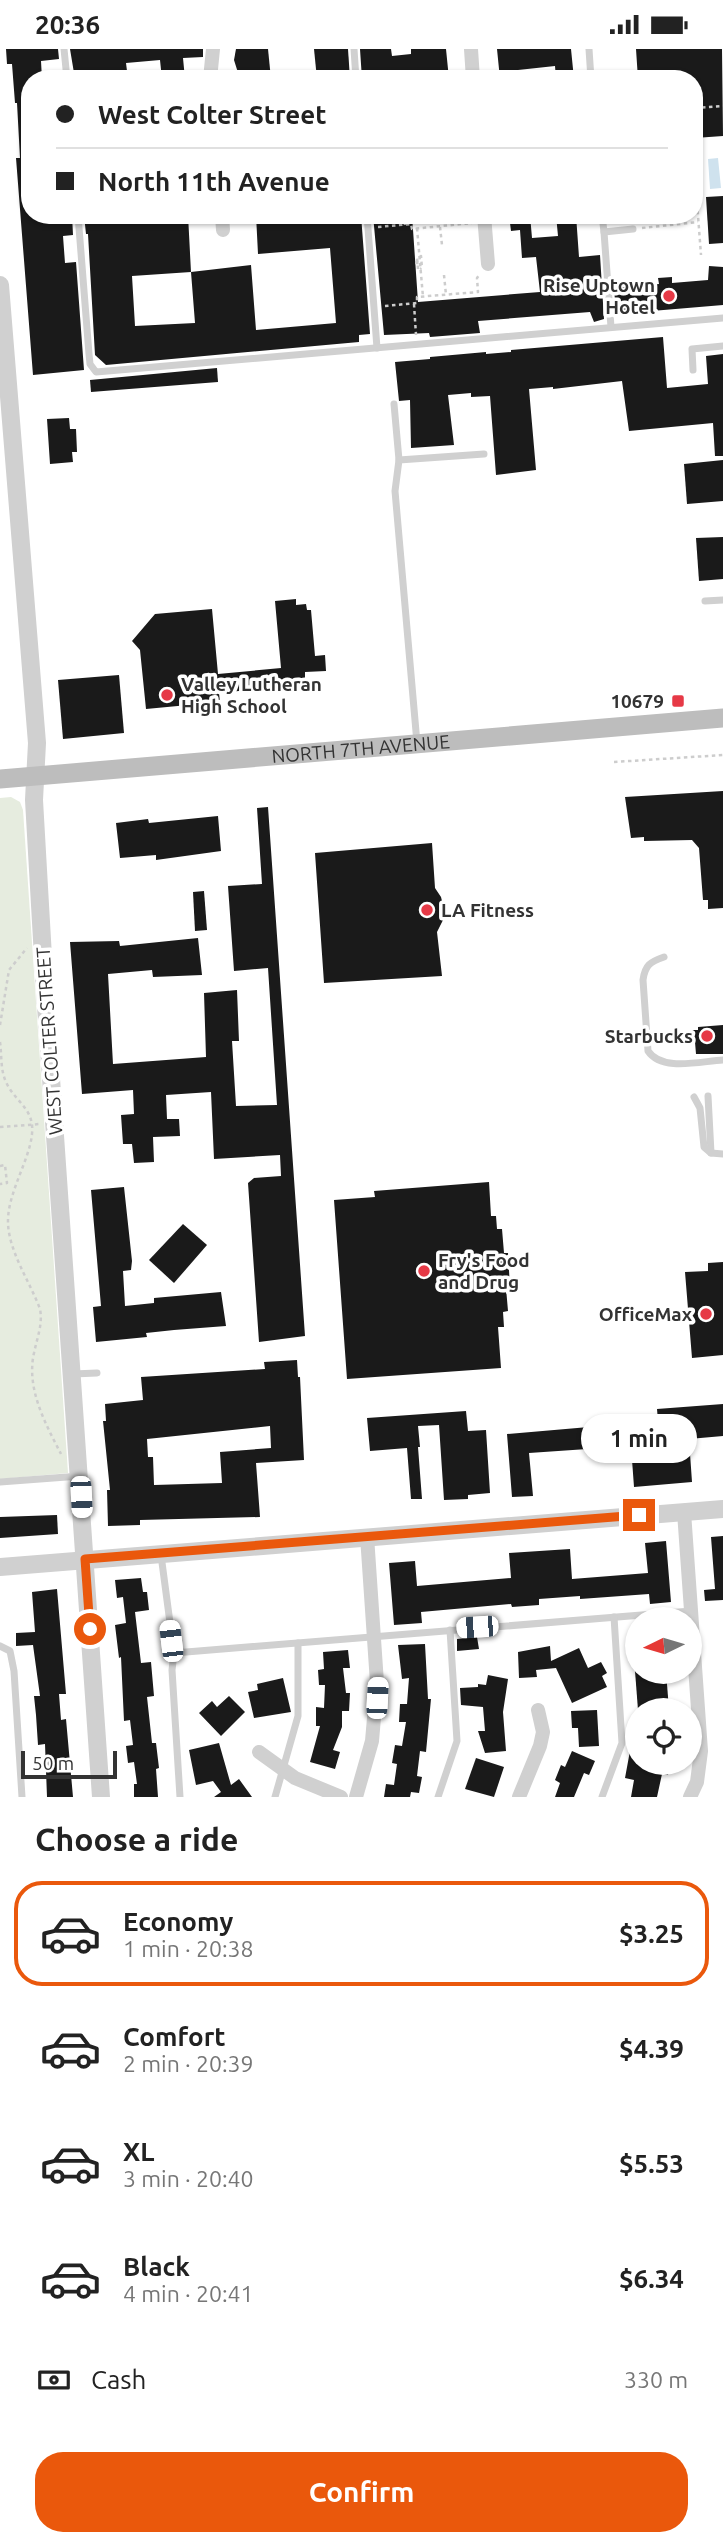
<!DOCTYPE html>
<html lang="en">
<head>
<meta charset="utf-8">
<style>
	body { margin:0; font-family:Ubuntu,sans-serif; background:#f2f2f2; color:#222; height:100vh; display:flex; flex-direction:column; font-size:26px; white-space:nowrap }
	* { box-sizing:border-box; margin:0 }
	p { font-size:23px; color:#767676 }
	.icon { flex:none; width:38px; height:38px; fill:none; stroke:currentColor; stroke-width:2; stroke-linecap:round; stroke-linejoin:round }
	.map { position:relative; height:1748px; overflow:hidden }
	.sheet { display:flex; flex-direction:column; background:#fff; flex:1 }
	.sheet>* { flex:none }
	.banner { position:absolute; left:21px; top:21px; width:682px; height:154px; border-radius:28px; box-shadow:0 2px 5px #0004; display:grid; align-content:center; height:154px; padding:0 35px; background:#fff }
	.needle { width:46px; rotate:265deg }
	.buttons { position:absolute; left:625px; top:1558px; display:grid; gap:14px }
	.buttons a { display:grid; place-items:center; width:77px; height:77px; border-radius:50%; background:#fff; box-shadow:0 2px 5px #0004; font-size:35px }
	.scale { position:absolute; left:21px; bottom:18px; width:96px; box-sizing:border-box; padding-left:7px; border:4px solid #333; border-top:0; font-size:19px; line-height:24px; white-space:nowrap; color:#333; -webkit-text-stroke:5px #fff; paint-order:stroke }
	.end { position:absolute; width:32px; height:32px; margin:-16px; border:9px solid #ea580c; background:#fff; box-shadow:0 0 0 4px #fff }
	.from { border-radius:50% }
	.bubble { position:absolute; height:49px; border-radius:24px; background:#fff; box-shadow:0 2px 5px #0004; font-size:23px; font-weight:700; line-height:49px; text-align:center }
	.car { position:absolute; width:21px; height:42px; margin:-21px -10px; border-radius:9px; box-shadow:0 0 5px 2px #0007; background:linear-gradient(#fff 24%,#345 0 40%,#fff 0 76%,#345 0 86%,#fff 0) }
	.banner b { display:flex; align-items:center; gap:24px; height:66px; font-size:26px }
	.banner b+b { border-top:2px solid #e0e0e0 }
	.banner i { width:18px; height:18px; background:#222 }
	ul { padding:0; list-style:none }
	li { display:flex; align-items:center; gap:21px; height:105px; margin:0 14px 10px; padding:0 21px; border:4px solid transparent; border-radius:28px }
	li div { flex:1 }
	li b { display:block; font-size:26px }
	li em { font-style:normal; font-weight:700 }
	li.current { border-color:#ea580c }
	li>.icon { width:63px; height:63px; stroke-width:1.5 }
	h2 { padding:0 35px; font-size:32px; line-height:84px }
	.pay { display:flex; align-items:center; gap:18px; height:77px; padding:0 35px; font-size:26px }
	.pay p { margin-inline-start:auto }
	.cta { display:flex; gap:14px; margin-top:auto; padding:14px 35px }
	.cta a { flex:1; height:80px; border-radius:28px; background:#ea580c; color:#fff; font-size:28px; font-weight:700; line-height:80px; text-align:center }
	.status { display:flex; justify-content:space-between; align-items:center; height:49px; padding:0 35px; background:#fff; direction:ltr }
	.status svg { height:19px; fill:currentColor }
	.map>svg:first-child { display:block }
	.green { fill:#e6ecdf }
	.water { fill:#cfe2ee }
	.building { fill:#1a1a1a; fill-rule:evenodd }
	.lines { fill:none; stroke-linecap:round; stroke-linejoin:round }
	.path { stroke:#cdcdcd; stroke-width:2.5; stroke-dasharray:3.5 3.5; stroke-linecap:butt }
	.service { stroke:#d0d0d0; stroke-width:7 }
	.minor { stroke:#d0d0d0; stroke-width:14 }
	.tertiary { stroke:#d0d0d0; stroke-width:18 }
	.secondary { stroke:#bdbdbd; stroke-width:19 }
	.path-bridge { stroke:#cdcdcd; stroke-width:2.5; stroke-dasharray:3.5 3.5; stroke-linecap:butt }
	.route { stroke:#ea580c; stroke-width:9 }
	.poi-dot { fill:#e63946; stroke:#fff; stroke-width:2.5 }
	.labels { text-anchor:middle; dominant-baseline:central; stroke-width:7; stroke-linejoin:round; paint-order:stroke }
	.poi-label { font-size:19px; font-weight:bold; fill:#333; stroke:#fff; text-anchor:end }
	.street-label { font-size:19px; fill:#333; stroke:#fff }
</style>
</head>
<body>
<div class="status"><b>20:36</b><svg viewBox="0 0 49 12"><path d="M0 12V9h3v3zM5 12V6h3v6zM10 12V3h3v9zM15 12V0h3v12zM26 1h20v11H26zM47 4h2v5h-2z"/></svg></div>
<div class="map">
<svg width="723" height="1748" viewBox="0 0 723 1748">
	<rect width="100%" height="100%" fill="#fff"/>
	<polygon class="green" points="11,748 20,753 23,761 68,1424 0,1430 0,749"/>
	<polygon class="water" points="718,109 721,139 710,140 708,110"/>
	<g class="building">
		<polygon points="6,0 58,0 59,10 41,12 42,30 30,30 30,166 72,166 73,186 63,187 65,214 76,213 84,321 33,326 16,109 20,109 17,54 15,54 12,15 7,15"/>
		<polygon points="70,0 203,0 203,8 183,9 185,30 162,30 160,11 126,14 128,30 75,30"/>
		<polygon points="236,0 268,0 271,30 240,30 234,11"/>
		<polygon points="314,0 348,0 350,30 317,30"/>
		<polygon points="360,0 391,0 392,7 411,5 411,0 446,0 449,30 427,30 427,26 398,30 362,30"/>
		<polygon points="497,0 571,0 574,30 556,30 555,17 518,21 519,30 500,30"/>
		<polygon points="636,0 722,0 723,87 695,89 695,30 638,30"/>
		<polygon points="723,147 723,194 709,195 706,148"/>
		<path d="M84,166H128L129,170L188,166L191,223L251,216L256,281L336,274L330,199L258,205L256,166H361L370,285L359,286V293L106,316L95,306L88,185H86ZM191,223L195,274L135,277L132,227Z"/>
		<polygon points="373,166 412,166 418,253 540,243 536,208 522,209 520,181 511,182 509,166 530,166 532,189 558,187 556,166 576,166 579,208 600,206 604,270 594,273 590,263 478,272 480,284 430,288 429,284 384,286"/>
		<polygon points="709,217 723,218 723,256 616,265 614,239 659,235 658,229 672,228 672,234 708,231"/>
		<polygon points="663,288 667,339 708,335 706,307 723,305 723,407 715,407 713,374 629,382 622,332 553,340 553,338 529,340 536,421 496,426 490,347 471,348 471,344 448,346 454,396 411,399 410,351 399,352 395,313 430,310 430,308 486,303 486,305 511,303 511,301"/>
		<polygon points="217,319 218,333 91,343 90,331"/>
		<polygon points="69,369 70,380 76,380 77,403 72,403 73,413 50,415 47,370"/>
		<polygon points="723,411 723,452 687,455 684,415"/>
		<polygon points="723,488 723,530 699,532 696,489"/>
		<polygon points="296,550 296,556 306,555 307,561 311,561 315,607 325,606 326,622 305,623 305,630 289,632 289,637 219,644 220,653 146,660 140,601 132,592 155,565 212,560 218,625 281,619 275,552"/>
		<polygon points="119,626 124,684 63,690 58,631"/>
		<polygon points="723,742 723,859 708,860 708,851 703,851 699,799 692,791 644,792 644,788 631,789 625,748"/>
		<polygon points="268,758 305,1287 259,1293 248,1134 254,1129 281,1127 280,1106 214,1110 211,1043 166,1046 167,1070 179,1070 180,1087 153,1088 154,1113 134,1114 132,1095 123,1095 121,1066 134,1065 133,1041 82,1045 70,893 119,892 120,897 198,889 202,926 153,928 152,921 108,925 113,1015 206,1008 204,944 237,941 239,992 232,992 236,1057 277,1056 268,919 234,922 228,837 262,835 257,759"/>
		<polygon points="218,767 221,802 156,811 156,806 120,809 116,774 148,770 149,774"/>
		<polygon points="432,794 435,839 441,848 444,860 443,871 437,883 442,927 324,934 315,804"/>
		<polygon points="204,842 207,881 195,882 193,843"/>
		<polygon points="723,976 723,1005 696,1005 695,993 691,994 691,981 698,981 698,978"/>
		<polygon points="489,1133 491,1167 496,1167 497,1180 502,1180 504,1204 508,1204 510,1239 506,1239 508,1262 503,1263 504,1278 498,1278 501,1319 347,1330 334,1151 375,1148 374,1142"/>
		<polygon points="124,1138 132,1212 131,1221 123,1222 125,1257 154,1254 154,1249 221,1243 226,1277 174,1281 146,1284 147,1288 96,1293 93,1258 101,1257 91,1141"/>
		<polygon points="183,1175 207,1196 174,1234 149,1211"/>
		<polygon points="723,1213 723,1306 692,1309 685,1223 708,1222 708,1214"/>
		<path d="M297,1311L298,1328H300L304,1411L256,1414L260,1468L140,1471V1476L108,1477L107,1441H110L103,1372H106L105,1355L143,1351L141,1328L265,1320L264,1313ZM270,1377L271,1399L220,1403L222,1434L154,1436L153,1408H148L147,1390Z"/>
		<polygon points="723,1355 723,1387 689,1390 692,1433 634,1438 631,1397 529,1404 533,1447 512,1448 507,1385 658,1372 657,1360"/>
		<polygon points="466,1362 468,1382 486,1381 490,1444 468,1446 468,1450 444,1451 439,1376 418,1377 420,1398 418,1398 422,1450 411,1450 407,1399 370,1402 367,1369"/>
		<polygon points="57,1466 58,1485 0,1489 0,1468"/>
		<polygon points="723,1487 723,1551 705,1552 704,1541 715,1540 711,1488"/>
		<polygon points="666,1492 671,1553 650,1555 649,1545 580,1550 580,1547 539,1550 539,1556 512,1558 511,1555 421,1563 422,1574 394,1576 389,1514 415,1512 417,1537 511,1529 509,1504 570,1500 572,1530 648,1524 645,1494"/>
		<polygon points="141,1529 143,1543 147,1543 149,1561 135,1563 141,1614 151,1613 154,1647 147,1648 152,1694 156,1694 159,1719 156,1720 158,1748 134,1748 134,1735 137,1735 134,1713 128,1714 126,1697 133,1696 130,1671 124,1672 121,1608 119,1609 115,1576 126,1574 123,1548 117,1549 115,1531"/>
		<polygon points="57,1540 66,1645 59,1645 61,1671 66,1670 73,1748 47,1748 45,1695 38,1696 36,1666 34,1647 40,1647 33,1596 16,1597 16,1584 35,1583 32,1543"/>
		<polygon points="477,1588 479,1600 457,1602 457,1590"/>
		<polygon points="425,1595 428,1650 431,1650 426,1703 420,1702 417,1727 422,1728 419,1744 411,1743 410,1748 384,1748 386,1735 394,1736 397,1715 392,1714 395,1696 402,1697 406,1673 399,1673 400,1655 407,1655 409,1629 402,1630 398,1596"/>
		<polygon points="550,1597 551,1612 579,1599 588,1619 601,1613 607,1624 602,1627 607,1638 572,1654 556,1619 536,1621 537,1628 519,1629 518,1603"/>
		<polygon points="348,1601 350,1619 343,1619 346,1644 350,1644 349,1662 342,1662 342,1678 333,1701 340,1703 335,1720 310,1713 320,1677 316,1677 316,1658 324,1659 325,1636 319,1636 318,1621 324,1620 323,1603"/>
		<polygon points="635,1622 666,1622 669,1661 638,1661"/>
		<polygon points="488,1626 508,1630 503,1663 506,1702 485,1704 478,1682 485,1682 483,1658 461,1656 460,1639 478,1638 478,1635 486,1636"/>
		<polygon points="283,1629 291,1663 254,1669 248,1643 258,1641 257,1635"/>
		<polygon points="229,1647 245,1663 221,1687 199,1664 212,1652 217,1658"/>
		<polygon points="597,1661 599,1697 579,1698 578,1679 572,1679 571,1662"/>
		<polygon points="632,1691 637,1692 637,1713 671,1713 668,1726 662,1725 657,1748 631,1748 634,1731 625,1729"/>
		<polygon points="219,1694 231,1736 239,1730 252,1748 214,1748 221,1743 213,1732 196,1736 189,1701"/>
		<polygon points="572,1702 595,1712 589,1726 584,1724 574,1748 555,1748 560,1734 555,1731 561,1716 565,1718"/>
		<polygon points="476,1709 504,1718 494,1748 465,1740"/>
	</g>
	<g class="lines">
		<g class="path">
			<polyline points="695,59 723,57"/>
			<polyline points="695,127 701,206"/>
			<polyline points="403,166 405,176"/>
			<polyline points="378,178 411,175 412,180 472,174"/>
			<polyline points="440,178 442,196"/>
			<polyline points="417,179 423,248"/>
			<polyline points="642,179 698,173"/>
			<polyline points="420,208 421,207 422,219 420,220"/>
			<polyline points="418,220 417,208 419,208"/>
			<polyline points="444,226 446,246"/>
			<polyline points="414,255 416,286"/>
			<polyline points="385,257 417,254 417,248 478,243 477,229 480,225"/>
			<polyline points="614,713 723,706"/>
			<polyline points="0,976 9,921 27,899"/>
			<path d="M0,993C2,1007 0,1022 7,1035C14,1050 30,1058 32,1076C35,1104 7,1141 8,1174C9,1203 30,1233 40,1260C43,1275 37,1289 34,1304C26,1339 45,1374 61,1405"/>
			<polyline points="0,1078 40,1075"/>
			<polyline points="0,1117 5,1116 7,1134 0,1135"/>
		</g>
		<g class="service">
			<polyline points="64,0 67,30"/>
			<polyline points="354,0 356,30"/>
			<polyline points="589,0 591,30"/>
			<polyline points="78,166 89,305 90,315 96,323 723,269"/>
			<polyline points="367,166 377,299"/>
			<polyline points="602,166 604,183 633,180"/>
			<polyline points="604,183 611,278"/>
			<polyline points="693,321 692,300 723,297"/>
			<polyline points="394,355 399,411 395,442 417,694"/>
			<polyline points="399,411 484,405"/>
			<polyline points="705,552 723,551"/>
			<path d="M664,908C650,913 645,916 643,931L648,1002C662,1023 701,1012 723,1011"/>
			<polyline points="708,1047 711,1104"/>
			<polyline points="694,1048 700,1059 704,1098 711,1104 723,1105"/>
			<polyline points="73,1325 97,1324"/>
			<polyline points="0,1433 80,1427"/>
			<polyline points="161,1506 174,1604 172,1621 180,1748"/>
			<polyline points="0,1597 10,1602 14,1622 22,1748"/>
			<polyline points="174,1604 691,1562"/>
			<polyline points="275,1748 298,1667 298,1594"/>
			<polyline points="438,1748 457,1692 450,1581"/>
			<polyline points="602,1748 622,1694 614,1568"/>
		</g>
		<g class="minor">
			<polyline points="471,0 473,30"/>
			<polyline points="210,30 213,0"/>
			<polyline points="222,166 223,181"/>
			<polyline points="484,166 488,215"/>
			<polyline points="684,1463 701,1702 697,1733 690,1748"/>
			<polyline points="259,1703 295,1729 341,1748"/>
			<polyline points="356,1748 372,1692 377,1634 367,1487"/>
			<polyline points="519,1748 540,1697 543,1683 538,1661"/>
		</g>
		<g class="tertiary">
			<polyline points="0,236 37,694 34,751 45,943 101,1748"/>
			<polyline points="0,1518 723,1460"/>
		</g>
		<path class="secondary" id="s1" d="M0,730L723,669"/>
		<polyline class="path-bridge" points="415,214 420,214"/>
	</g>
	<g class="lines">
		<polyline class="route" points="90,1580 85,1510 639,1466"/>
	</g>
	<g class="poi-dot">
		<circle cx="669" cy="247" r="7"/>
		<circle cx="167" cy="646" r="7"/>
		<rect x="671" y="645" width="14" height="14" rx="3.5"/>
		<circle cx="427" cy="861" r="7"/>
		<circle cx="707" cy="987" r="7"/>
		<circle cx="424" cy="1222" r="7"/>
		<circle cx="706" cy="1265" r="7"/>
	</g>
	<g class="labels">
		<g class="poi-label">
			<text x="655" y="236">Rise Uptown<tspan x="655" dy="22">Hotel</tspan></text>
			<text x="181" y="635" text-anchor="start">Valley Lutheran<tspan x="181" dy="22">High School</tspan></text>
			<text x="664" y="652">10679</text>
			<text x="441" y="861" text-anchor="start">LA Fitness</text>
			<text x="693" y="987">Starbucks</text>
			<text x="438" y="1211" text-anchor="start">Fry's Food<tspan x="438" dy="22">and Drug</tspan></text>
			<text x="692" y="1265">OfficeMax</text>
		</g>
		<g class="street-label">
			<text stroke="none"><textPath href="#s1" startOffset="362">NORTH 7TH AVENUE</textPath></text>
			<text transform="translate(49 992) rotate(-94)">WEST COLTER STREET</text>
		</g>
	</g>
</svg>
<div class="buttons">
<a><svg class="needle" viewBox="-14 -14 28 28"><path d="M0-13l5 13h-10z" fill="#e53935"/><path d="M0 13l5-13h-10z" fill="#767676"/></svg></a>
<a><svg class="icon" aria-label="locate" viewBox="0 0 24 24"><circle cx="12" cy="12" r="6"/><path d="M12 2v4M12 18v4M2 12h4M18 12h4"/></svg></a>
</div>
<div class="scale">50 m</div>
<i class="end from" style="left:90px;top:1580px"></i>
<i class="end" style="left:639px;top:1466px"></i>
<div class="bubble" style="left:581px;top:1365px;width:116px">1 min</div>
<i class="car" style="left:81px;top:1448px;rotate:177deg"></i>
<i class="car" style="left:477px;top:1578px;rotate:266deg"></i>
<i class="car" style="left:171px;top:1592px;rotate:353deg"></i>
<i class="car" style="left:377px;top:1649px;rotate:3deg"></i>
<div class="banner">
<b><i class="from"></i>West Colter Street</b>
<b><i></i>North 11th Avenue</b>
</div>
</div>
<section class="sheet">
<h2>Choose a ride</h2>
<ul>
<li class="current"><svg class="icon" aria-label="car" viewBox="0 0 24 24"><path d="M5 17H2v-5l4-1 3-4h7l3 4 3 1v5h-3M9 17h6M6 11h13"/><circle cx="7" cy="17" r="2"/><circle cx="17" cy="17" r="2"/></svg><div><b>Economy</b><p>1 min · 20:38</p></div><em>$3.25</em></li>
<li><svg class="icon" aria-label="car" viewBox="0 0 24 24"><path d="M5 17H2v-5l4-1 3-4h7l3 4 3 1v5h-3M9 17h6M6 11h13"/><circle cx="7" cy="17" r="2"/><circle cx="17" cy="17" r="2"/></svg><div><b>Comfort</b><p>2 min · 20:39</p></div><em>$4.39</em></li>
<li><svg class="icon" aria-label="car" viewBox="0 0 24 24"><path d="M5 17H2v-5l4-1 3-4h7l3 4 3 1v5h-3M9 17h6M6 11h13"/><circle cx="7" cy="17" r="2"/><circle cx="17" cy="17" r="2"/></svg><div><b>XL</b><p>3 min · 20:40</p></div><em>$5.53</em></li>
<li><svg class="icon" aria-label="car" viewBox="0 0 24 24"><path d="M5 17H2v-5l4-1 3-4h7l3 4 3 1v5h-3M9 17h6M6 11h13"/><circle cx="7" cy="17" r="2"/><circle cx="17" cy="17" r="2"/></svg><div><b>Black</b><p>4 min · 20:41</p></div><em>$6.34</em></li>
</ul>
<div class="pay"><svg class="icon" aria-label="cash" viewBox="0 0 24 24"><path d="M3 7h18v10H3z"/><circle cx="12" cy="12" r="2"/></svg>Cash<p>330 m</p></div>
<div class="cta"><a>Confirm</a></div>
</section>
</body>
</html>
